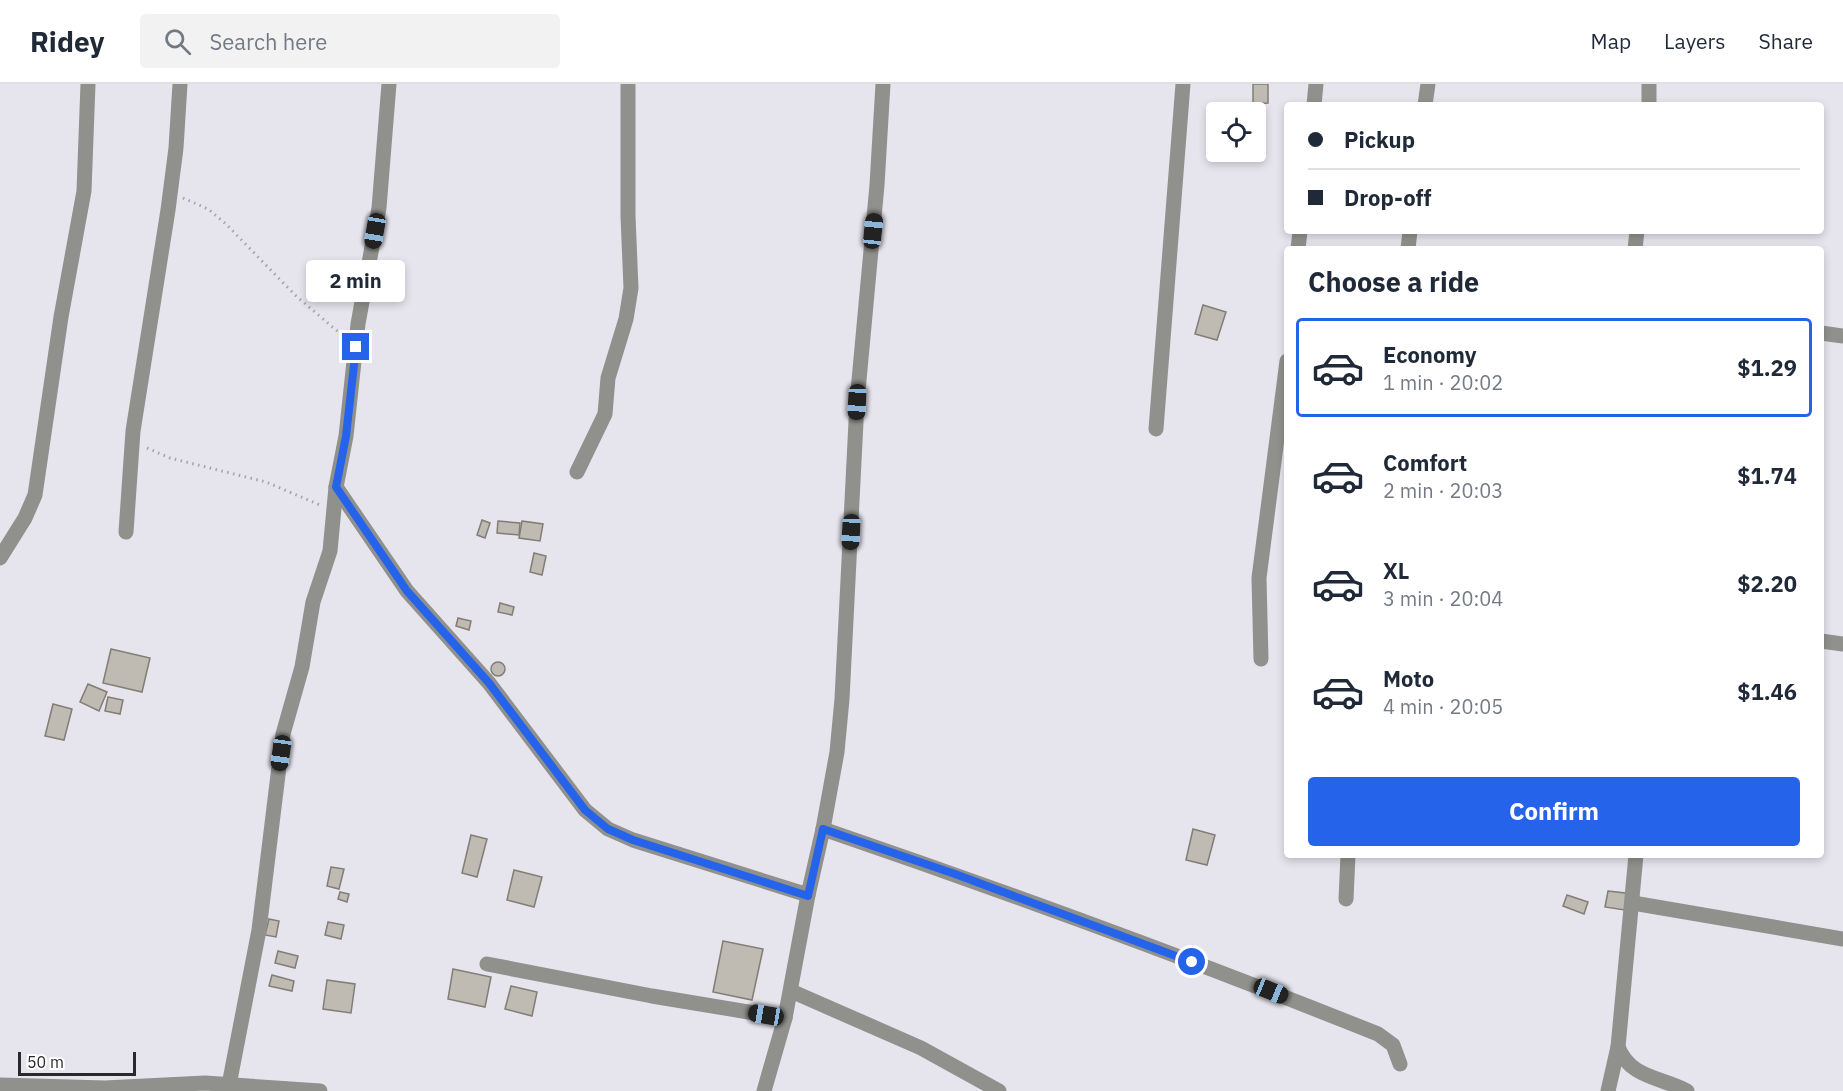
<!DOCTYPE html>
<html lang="en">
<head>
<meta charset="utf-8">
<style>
	body { margin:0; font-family:"IBM Plex Sans",sans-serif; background:#f2f2f3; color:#1f2937; height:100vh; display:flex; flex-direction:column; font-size:22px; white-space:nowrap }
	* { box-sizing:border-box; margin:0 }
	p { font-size:20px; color:#747a83 }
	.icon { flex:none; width:33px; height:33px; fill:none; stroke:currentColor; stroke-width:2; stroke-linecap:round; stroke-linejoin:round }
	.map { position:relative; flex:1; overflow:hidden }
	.sheet { position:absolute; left:1284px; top:162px; width:540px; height:612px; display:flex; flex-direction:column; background:#fff; border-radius:6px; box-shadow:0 3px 9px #0003 }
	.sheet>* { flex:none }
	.guide { position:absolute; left:1284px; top:18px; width:540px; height:132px; border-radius:6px; box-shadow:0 3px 9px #0003; display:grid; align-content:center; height:132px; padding:0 24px; background:#fff }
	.tools { position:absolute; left:1206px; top:18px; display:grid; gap:12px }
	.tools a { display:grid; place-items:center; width:60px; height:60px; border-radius:6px; background:#fff; box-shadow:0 3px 9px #0003; font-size:30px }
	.scale { position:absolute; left:18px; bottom:15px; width:118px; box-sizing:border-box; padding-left:6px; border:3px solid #29282b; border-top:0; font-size:16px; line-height:21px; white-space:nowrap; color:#29282b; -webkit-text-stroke:4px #fff; paint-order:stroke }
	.end { position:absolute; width:27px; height:27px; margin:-14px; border:8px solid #2563eb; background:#fff; box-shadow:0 0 0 3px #fff }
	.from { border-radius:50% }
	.bubble { position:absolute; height:42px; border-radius:6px; background:#fff; box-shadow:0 3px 9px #0003; font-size:20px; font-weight:700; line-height:42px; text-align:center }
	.car { position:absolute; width:18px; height:36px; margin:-18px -9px; border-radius:8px; box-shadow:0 0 4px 2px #0007; background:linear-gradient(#222 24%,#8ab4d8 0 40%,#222 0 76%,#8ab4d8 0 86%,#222 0) }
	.guide b { display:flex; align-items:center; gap:21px; height:57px; font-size:22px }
	.guide b+b { border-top:2px solid #e0e1e3 }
	.guide i { width:15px; height:15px; background:#1f2937 }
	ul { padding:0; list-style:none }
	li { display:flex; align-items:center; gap:18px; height:99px; margin:0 12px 9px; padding:0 12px; border:3px solid transparent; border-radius:6px }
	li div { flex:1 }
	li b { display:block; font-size:22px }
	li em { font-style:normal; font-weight:700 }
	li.current { border-color:#2563eb }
	li>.icon { width:54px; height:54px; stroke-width:1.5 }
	h2 { padding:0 24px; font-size:27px; line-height:72px }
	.button { display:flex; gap:12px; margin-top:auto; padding:12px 24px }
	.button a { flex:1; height:69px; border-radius:6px; background:#2563eb; color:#fff; font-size:24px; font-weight:700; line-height:69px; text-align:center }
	header { display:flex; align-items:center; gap:36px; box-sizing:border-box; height:84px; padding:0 30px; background:#fff; border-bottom:2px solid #e0e1e3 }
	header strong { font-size:28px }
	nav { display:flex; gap:33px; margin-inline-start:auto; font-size:21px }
	.search { width:420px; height:54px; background:#f2f2f3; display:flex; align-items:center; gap:15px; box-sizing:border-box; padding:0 21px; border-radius:6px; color:#747a83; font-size:22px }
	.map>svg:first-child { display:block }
	.building { fill:#bfbab2; stroke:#827d75; stroke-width:1.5 }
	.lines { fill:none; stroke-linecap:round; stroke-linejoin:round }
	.path { stroke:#a4a3aa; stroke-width:3; stroke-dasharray:1.5 4.5; stroke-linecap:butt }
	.street { stroke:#90908c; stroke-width:15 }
	.route { stroke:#2563eb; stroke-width:8 }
</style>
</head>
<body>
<header>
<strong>Ridey</strong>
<div class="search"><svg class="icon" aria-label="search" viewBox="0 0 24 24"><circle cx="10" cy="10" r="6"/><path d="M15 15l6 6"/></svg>Search here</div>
<nav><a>Map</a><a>Layers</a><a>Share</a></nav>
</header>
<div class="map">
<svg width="1843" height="1007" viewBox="0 0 1843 1007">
	<rect width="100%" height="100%" fill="#e6e4ed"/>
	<g class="building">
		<polygon points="1253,0 1268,0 1268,19 1253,20"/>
		<polygon points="1203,221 1226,228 1217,256 1195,250"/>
		<polygon points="482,436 490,439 485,454 477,451"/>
		<polygon points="498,437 520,439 519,451 497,449"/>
		<polygon points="522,437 543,440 540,457 519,454"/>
		<polygon points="534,469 546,472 542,491 530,488"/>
		<polygon points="500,519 514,523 512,531 498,528"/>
		<polygon points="458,534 471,537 469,546 456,542"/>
		<polygon points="111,565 150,574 142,608 103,599"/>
		<circle cx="498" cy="585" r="7"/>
		<polygon points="88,600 107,608 99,627 80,618"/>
		<polygon points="108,613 123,616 120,630 105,627"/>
		<polygon points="53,620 72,625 64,656 45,652"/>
		<polygon points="1193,745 1215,751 1207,781 1186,776"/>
		<polygon points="471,751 487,755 477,793 462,789"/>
		<polygon points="331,783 344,785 339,805 327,802"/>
		<polygon points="514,786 542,793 534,823 507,816"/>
		<polygon points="1608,807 1634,810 1631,827 1605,823"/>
		<polygon points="340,808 349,810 347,818 338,815"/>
		<polygon points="1567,811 1588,818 1584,830 1563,822"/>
		<polygon points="269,835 279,837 276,853 265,851"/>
		<polygon points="328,838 344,841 341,855 325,851"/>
		<polygon points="723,857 763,865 752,916 713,908"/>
		<polygon points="278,867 298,872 295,884 275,879"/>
		<polygon points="453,885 491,893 485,923 448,915"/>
		<polygon points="272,891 294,897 292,907 269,902"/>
		<polygon points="327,896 355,900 351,929 323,925"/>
		<polygon points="511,902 537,908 532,932 505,925"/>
	</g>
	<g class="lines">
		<g class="path">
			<polyline points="183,114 208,125 226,140 295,211 343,252"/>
			<polyline points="147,364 170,374 266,398 320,421"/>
		</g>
		<g class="street">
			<polyline points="1649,0 1649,21"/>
			<polyline points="1314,21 1316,0"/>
			<polyline points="1425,21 1428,0"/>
			<polyline points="1298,165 1300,147"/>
			<polyline points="1408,165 1410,147"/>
			<polyline points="1635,165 1637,147"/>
			<polyline points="1821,249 1843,252"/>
			<polyline points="1156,345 1183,0"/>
			<polyline points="577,388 605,330 608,294 626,235 631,204 628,132 628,0"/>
			<polyline points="336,403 407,507 489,599 585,726 608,745 633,756 808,811"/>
			<polyline points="126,448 133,347 168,126 176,64 180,0"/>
			<polyline points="0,474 25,434 35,411 61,233 84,107 88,0"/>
			<polyline points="1821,557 1843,560"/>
			<polyline points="1261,575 1259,494 1287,277"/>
			<path d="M823,745C1010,809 1195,877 1378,950L1393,961L1400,980"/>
			<polyline points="1346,815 1348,771"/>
			<polyline points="1633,819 1843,855"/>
			<polyline points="487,880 652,912 785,934"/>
			<polyline points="791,907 921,964 999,1007"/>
			<path d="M1618,963C1630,994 1661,993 1687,1007"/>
			<polyline points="0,1001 105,1004 205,999 320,1007"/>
			<polyline points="229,1001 259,846 283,650 302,583 313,518 330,467 336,403 346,352 358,240 379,124 389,0"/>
			<polyline points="764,1007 785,934 808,811 823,745 837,668 842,615 857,318 877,101 883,0"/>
			<polyline points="1608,1007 1618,963 1636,771"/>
		</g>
	</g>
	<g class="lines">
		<polyline class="route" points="356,263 346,352 336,403 407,507 489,599 585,726 608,745 633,756 808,812 823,745 955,790 1192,878"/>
	</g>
</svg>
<div class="tools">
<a><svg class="icon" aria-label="locate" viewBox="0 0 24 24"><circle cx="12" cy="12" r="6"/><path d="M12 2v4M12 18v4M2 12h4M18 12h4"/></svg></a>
</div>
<div class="scale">50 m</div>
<i class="end from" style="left:1192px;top:878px"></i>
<i class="end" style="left:356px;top:263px"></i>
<div class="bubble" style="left:306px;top:176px;width:99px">2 min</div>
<i class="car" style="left:375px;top:147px;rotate:190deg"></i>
<i class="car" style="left:873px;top:147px;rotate:6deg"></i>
<i class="car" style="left:857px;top:318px;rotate:183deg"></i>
<i class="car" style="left:851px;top:448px;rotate:183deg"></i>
<i class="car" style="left:281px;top:669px;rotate:188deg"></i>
<i class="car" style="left:1271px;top:907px;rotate:112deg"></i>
<i class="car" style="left:766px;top:931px;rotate:280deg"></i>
<div class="guide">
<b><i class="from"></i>Pickup</b>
<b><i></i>Drop-off</b>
</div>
<section class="sheet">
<h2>Choose a ride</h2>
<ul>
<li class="current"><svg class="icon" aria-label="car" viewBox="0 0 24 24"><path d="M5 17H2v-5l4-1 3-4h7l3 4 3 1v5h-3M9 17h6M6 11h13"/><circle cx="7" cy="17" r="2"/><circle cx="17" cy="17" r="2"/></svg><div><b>Economy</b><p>1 min · 20:02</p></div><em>$1.29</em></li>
<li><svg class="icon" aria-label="car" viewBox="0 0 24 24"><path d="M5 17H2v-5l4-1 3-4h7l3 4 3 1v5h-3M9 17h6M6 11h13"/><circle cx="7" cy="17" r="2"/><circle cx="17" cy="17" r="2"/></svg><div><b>Comfort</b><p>2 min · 20:03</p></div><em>$1.74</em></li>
<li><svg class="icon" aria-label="car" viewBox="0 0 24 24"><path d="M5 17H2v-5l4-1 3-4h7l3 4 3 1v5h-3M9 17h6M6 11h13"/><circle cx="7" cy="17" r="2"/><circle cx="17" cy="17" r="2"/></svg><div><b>XL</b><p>3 min · 20:04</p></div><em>$2.20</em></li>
<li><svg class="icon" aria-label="car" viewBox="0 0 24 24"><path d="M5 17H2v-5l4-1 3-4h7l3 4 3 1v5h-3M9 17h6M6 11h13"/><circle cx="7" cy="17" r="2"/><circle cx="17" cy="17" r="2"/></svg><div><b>Moto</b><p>4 min · 20:05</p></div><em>$1.46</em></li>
</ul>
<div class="button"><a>Confirm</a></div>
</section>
</div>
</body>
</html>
